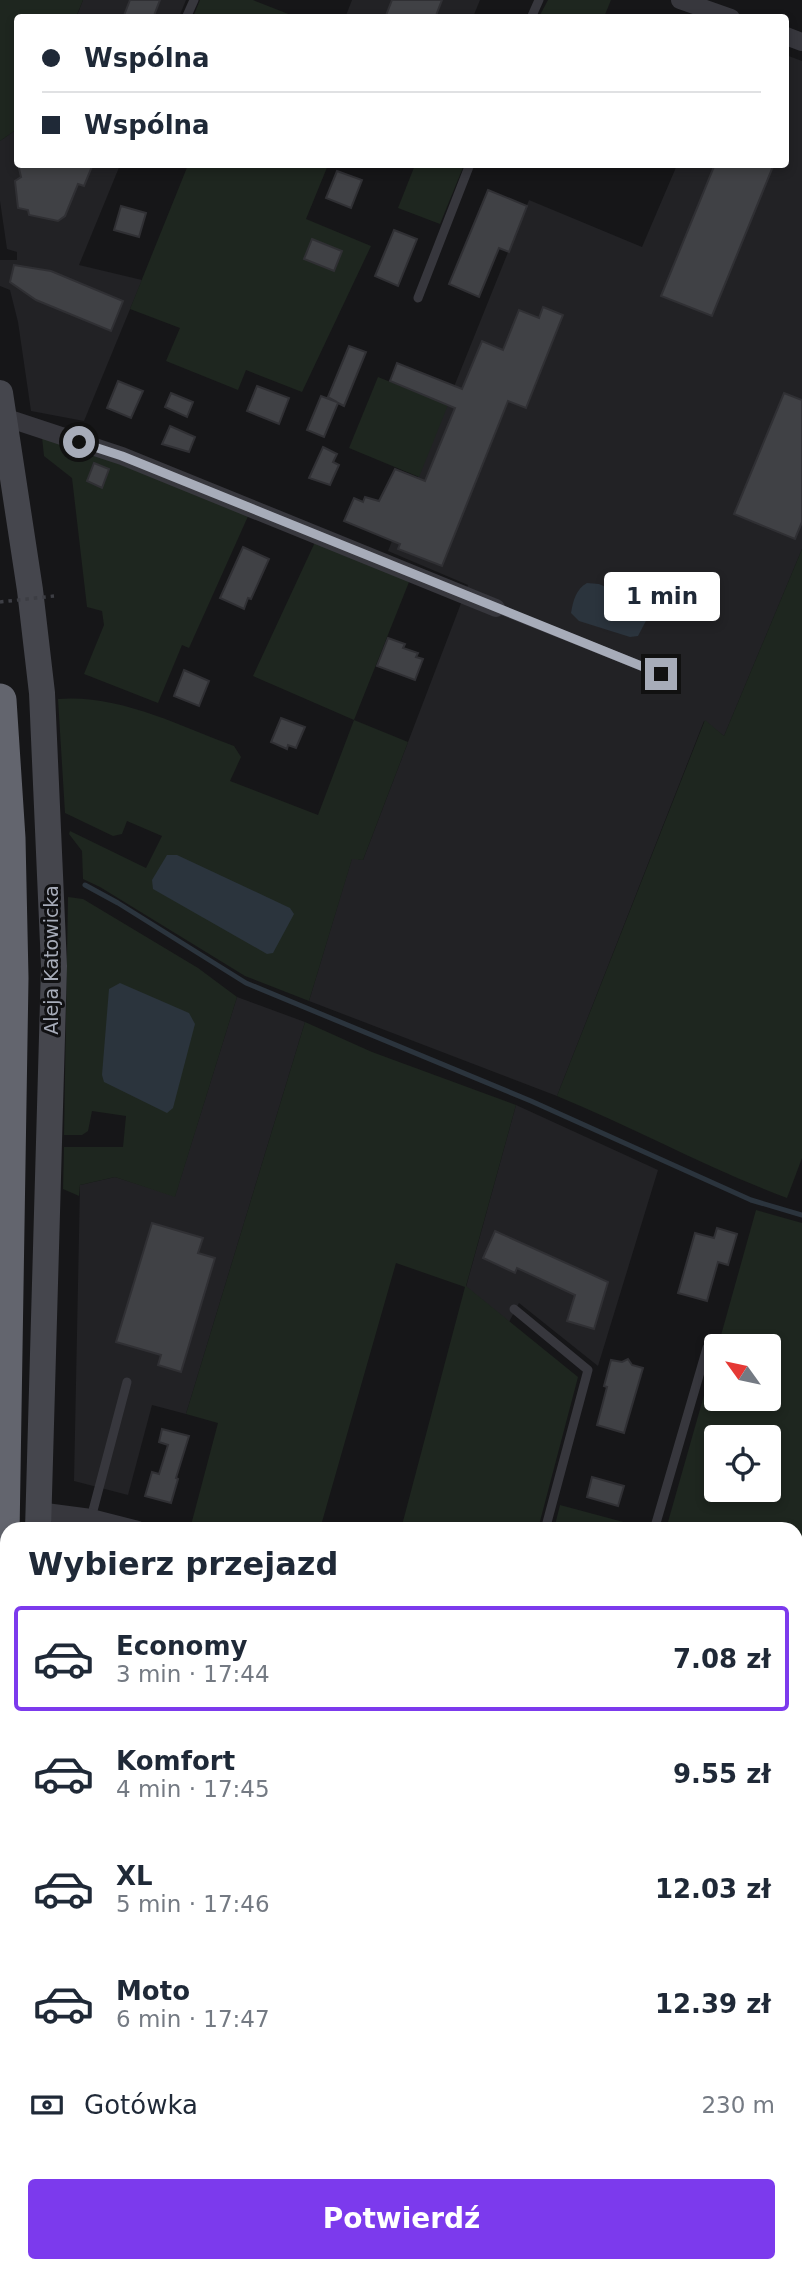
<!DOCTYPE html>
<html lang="pl">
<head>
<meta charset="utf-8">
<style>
	body { margin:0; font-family:"DejaVu Sans",sans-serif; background:#f2f2f3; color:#1f2937; height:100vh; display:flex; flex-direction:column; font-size:26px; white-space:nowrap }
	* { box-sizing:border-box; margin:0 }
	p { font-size:23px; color:#747a83 }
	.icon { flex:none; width:38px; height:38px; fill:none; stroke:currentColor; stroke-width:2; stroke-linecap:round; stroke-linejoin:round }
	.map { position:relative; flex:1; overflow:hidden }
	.drawer { position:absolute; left:0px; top:1522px; width:803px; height:751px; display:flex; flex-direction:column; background:#fff; border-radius:21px 21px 0 0; box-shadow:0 4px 10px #0003 }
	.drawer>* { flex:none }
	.banner { position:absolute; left:14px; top:14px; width:775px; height:154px; border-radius:7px; box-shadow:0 4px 10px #0003; display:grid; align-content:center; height:154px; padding:0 28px; background:#fff }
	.needle { width:46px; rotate:303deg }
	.controls { position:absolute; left:704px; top:1334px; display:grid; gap:14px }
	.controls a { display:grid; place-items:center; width:77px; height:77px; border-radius:7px; background:#fff; box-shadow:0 4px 10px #0003; font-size:35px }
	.end { position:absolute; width:32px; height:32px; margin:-16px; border:9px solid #a7acb9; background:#111; box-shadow:0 0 0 4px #111 }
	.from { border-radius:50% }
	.bubble { position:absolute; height:49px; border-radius:7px; background:#fff; box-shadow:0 4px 10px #0003; font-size:23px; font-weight:700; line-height:49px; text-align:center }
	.banner b { display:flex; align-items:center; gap:24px; height:66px; font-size:26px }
	.banner b+b { border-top:2px solid #e0e1e3 }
	.banner i { width:18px; height:18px; background:#1f2937 }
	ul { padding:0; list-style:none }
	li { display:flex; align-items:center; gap:21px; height:105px; margin:0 14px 10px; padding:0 14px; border:4px solid transparent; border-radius:7px }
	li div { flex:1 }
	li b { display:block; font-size:26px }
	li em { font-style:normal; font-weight:700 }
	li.selected { border-color:#7c3aed }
	li>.icon { width:63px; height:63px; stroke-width:1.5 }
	h2 { padding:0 28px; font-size:32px; line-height:84px }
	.pay { display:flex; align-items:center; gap:18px; height:77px; padding:0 28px; font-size:26px }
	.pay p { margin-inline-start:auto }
	.primary-button { display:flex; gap:14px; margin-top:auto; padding:14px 28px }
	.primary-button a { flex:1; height:80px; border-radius:7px; background:#7c3aed; color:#fff; font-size:28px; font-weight:700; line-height:80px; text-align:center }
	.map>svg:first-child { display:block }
	.built { fill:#222225 }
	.green { fill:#1e261f; fill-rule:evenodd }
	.water { fill:#2b343d }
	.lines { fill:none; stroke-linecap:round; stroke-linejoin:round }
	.stream { stroke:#2b343d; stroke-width:5 }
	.building { fill:#404145; stroke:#303034; stroke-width:2 }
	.lane { stroke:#37373d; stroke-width:9 }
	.street { stroke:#37373d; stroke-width:18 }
	.secondary { stroke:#45464d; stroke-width:26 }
	.highway { stroke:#63656e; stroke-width:33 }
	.path-bridge { stroke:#3d3e44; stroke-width:3.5; stroke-dasharray:3.5 5; stroke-linecap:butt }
	.route { stroke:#a7acb9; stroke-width:9 }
	.labels { text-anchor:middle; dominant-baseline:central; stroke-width:6; stroke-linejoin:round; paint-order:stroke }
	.street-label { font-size:19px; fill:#a7acb9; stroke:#111113 }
</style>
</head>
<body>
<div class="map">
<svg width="802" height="2272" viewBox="0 0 802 2272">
	<rect width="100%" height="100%" fill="#161618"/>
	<g class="built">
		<polygon points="83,0 186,0 179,17 76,18"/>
		<polygon points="352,0 480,0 473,17 345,18"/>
		<polygon points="786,55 802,61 802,549 724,736 704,721 557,1096 309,1001 352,858 363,860 468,585 388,551 529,200 642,247 677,165 786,164"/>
		<polygon points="17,129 18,164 120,165 79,265 142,280 84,421 31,411 18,322 10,290 0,286 0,260 17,260 17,252 7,249 0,201 0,141"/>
		<polygon points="237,997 305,1022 186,1414 152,1405 128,1495 74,1481 80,1185 115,1177 175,1196"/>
		<polygon points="516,1105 658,1170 598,1366 519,1303 509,1322 466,1287"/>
		<polygon points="78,2266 503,2266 501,2272 78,2272"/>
	</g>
	<g class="green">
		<polygon points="0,0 83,0 76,17 18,18 17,129 0,141"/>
		<polygon points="200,0 253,0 296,17 193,17"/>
		<polygon points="548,0 611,0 604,17 539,17"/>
		<polygon points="188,165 328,165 306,219 371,246 302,392 246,370 238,390 166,361 180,328 130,309"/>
		<polygon points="415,165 464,165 440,224 398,208"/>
		<polygon points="378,377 448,405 419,477 349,448"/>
		<polygon points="42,437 80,447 249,514 189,648 182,645 158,703 84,674 104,625 102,611 87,607 72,478 44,456"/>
		<path d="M316,540L411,577L354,720L408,742L363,860L352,859L309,1001L245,976L100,887L83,879L82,851L69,834L70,831L146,868L162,836L127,821L122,834L113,836L65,813L58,699C118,694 178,725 234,746L241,757L230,781L318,815L354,720L253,676Z"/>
		<path d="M802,549V1158L787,1198C709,1169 635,1128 557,1096L705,720L724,736Z"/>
		<polygon points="68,897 83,899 198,968 237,997 175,1197 115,1177 80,1185 79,1196 63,1189 64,1147 123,1147 126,1116 92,1111 88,1131 82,1135 64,1135"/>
		<polygon points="305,1022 372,1052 516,1105 466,1286 578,1377 538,1529 401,1529 465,1287 396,1263 320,1529 190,1529 218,1423 186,1414"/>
		<path d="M756,1210L802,1223V1604L796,1605V1530L666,1529L716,1353V1398H768V1346H718ZM716,1437H768V1489H716Z"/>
		<polygon points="560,1505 642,1527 641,1529 554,1529"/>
		<polygon points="802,1625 802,2028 796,2049 796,1626"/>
		<polygon points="517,2266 733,2266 731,2272 516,2272"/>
	</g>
	<g class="water">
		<path d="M587,583L599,584L649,606V615L638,636L630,637L579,621L571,613C573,601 576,589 587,583Z"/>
		<polygon points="167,855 177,855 290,908 294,914 273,953 267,954 153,889 152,880"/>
		<polygon points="120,983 189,1013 195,1024 173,1108 167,1113 104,1082 102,1075 109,989"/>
	</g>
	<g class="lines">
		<polyline class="stream" points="85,885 118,903 246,983 531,1101 751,1200 802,1215"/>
	</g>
	<g class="building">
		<polygon points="130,0 160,0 153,18 123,18"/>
		<polygon points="392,0 442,0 435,18 385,18"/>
		<polygon points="18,164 93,164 84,186 78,184 65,216 58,221 29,215 28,210 18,208 15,181 21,177"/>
		<polygon points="715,164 774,164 712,316 661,296"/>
		<polygon points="337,171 362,180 351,208 326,198"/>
		<polygon points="488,190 527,206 509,252 499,248 479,297 449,284"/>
		<polygon points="121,206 146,213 139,237 114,230"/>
		<polygon points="394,230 417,239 398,286 375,276"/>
		<polygon points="312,239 342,251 334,271 304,259"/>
		<polygon points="14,265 51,271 123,301 111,331 36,300 10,282"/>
		<polygon points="543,307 563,315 526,408 508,401 442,566 398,549 400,544 344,521 354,498 363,502 365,497 379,501 395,469 425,481 455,408 390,381 397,363 462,389 482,341 503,350 519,310 539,318"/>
		<polygon points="349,346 366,352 344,406 338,403 324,437 307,430 321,396 337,402 328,397"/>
		<polygon points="118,381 143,391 131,418 107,408"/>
		<polygon points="257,386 289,398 279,424 247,411"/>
		<polygon points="171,393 193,402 187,417 165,407"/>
		<polygon points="784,393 802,400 802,522 795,539 734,514"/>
		<polygon points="170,426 195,437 189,452 162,444"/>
		<polygon points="323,447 337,454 333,462 339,465 330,485 309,478"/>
		<polygon points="94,463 109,469 102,488 87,481"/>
		<polygon points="243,547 269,559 251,599 248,598 244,609 220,598"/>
		<polygon points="388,638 405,644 403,648 418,653 416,657 423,659 415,680 377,666"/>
		<polygon points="184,670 209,681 199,706 174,696"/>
		<polygon points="281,718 305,727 296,748 288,745 287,749 271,742"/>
		<polygon points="152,1223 203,1238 198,1253 215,1258 181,1372 158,1365 161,1355 116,1342"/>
		<polygon points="717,1228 737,1234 728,1265 718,1262 707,1301 678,1293 695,1233 714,1238"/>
		<polygon points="495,1231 608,1282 594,1329 567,1321 575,1295 517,1268 515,1273 483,1258"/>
		<polygon points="628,1359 632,1365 643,1368 624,1433 597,1425 607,1387 604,1386 611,1360 622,1362"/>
		<polygon points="162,1429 189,1436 176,1478 178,1479 171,1503 145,1496 152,1472 159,1474 168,1445 159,1442"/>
		<polygon points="592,1477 624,1486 618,1506 587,1497"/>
	</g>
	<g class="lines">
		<g class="lane">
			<polyline points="186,18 194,0"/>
			<polyline points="531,18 539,0"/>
			<polyline points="418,298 470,164"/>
			<polyline points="496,608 661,674"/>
			<polyline points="514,1309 588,1370 545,1530"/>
			<polyline points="91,1518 127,1382"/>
			<polyline points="654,1530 707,1348"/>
			<polyline points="508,2272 510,2266"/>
		</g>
		<g class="street">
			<polyline points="680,0 731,18"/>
			<polyline points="786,36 802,42"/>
			<polyline points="4,417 122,456 496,608"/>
			<polyline points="38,1511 91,1518 138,1530"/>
			<polyline points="796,1617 802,1617"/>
		</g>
		<g class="secondary">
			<polyline points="0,393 30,590 42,693 54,966 38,1530"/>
			<polyline points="43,2266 43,2272"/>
		</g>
		<polyline class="highway" points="0,700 9,838 12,978 1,1660 5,2272"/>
		<polyline class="path-bridge" points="0,602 54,596"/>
	</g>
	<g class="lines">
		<polyline class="route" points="79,442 122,456 661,674"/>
	</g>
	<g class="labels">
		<g class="street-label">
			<text transform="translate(51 960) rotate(-90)">Aleja Katowicka</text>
		</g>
	</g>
</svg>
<div class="controls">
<a><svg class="needle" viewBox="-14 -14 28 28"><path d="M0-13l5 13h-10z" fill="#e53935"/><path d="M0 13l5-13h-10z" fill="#747a83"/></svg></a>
<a><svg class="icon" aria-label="locate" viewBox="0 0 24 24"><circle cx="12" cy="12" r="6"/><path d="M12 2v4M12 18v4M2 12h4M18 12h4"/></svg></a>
</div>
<i class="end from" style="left:79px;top:442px"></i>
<i class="end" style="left:661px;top:674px"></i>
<div class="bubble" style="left:604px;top:572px;width:116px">1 min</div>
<div class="banner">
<b><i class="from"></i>Wspólna</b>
<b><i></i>Wspólna</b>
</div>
<section class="drawer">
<h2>Wybierz przejazd</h2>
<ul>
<li class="selected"><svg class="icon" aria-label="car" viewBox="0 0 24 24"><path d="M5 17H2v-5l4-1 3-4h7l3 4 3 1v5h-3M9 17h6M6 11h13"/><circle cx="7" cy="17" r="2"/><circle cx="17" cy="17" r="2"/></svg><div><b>Economy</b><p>3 min · 17:44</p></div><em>7.08 zł</em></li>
<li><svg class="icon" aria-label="car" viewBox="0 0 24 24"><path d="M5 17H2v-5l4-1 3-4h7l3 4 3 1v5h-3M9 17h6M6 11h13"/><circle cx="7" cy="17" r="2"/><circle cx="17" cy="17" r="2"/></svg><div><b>Komfort</b><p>4 min · 17:45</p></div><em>9.55 zł</em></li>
<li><svg class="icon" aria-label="car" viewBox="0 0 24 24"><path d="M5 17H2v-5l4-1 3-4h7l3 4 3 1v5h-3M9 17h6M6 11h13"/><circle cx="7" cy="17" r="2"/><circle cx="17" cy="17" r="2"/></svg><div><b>XL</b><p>5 min · 17:46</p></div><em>12.03 zł</em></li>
<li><svg class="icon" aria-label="car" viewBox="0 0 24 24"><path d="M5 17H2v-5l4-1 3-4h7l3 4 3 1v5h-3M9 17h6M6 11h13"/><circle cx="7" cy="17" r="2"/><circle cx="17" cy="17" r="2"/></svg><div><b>Moto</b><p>6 min · 17:47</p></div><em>12.39 zł</em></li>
</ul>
<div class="pay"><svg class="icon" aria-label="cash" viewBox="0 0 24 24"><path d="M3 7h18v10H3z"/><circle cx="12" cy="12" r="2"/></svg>Gotówka<p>230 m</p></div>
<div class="primary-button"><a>Potwierdź</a></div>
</section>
</div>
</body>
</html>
